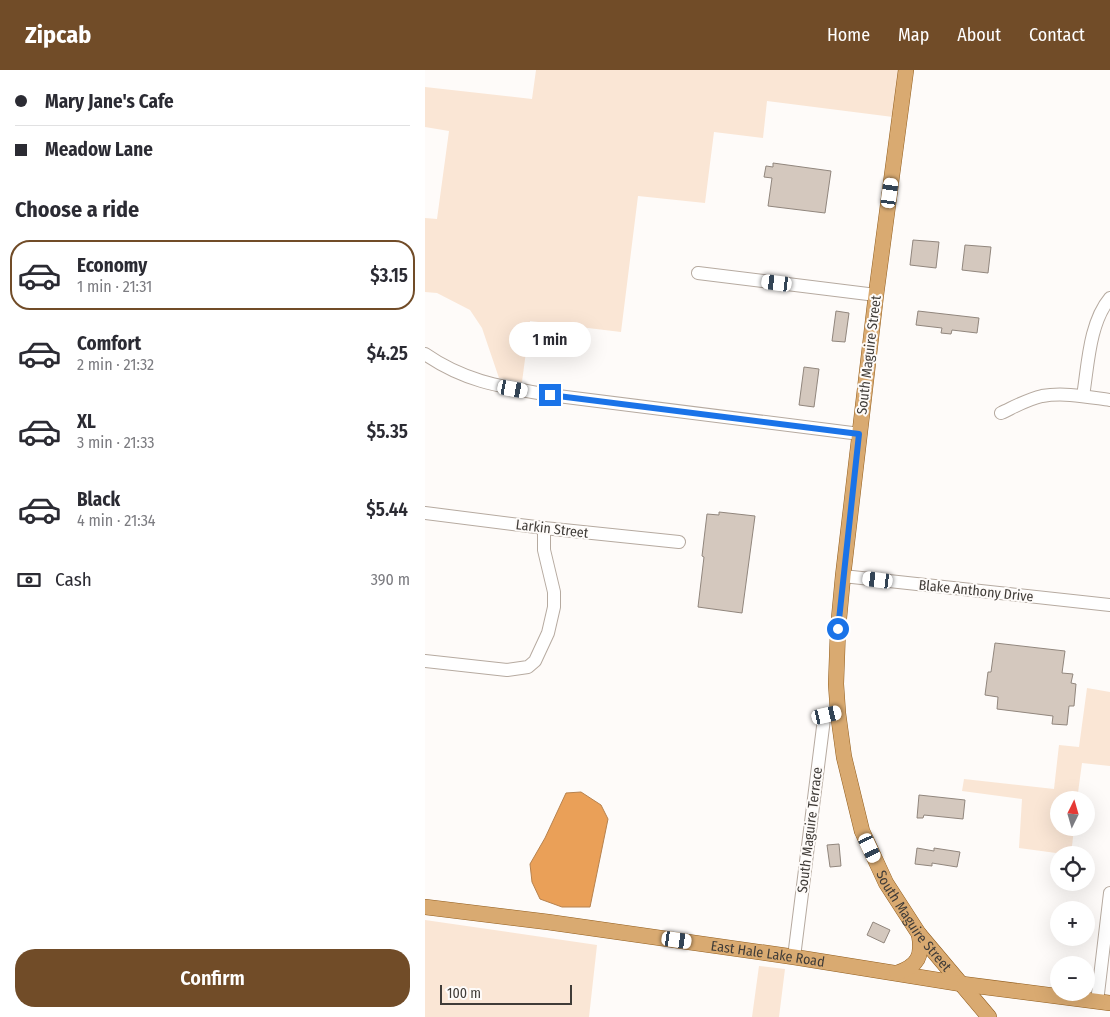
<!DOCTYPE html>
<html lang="en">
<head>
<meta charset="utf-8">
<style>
	body { margin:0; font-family:"Fira Sans Condensed",sans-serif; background:#f2f2f3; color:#2b2b33; height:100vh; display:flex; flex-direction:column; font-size:19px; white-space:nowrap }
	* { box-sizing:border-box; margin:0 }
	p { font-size:16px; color:#7c7c81 }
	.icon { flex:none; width:28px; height:28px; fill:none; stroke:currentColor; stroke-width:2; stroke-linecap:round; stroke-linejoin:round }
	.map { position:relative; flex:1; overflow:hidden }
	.details { display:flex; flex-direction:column; background:#fff; width:425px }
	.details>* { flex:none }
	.banner { display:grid; align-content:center; height:110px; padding:0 15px; background:#fff }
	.needle { width:32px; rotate:5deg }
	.controls { position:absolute; left:625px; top:721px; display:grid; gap:10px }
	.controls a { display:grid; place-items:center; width:45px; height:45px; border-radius:50%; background:#fff; box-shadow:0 5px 20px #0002; font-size:25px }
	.scale { position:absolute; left:15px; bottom:12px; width:132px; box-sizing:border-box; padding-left:5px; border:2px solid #403c38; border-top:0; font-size:14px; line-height:18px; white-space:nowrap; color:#403c38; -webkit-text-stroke:4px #fefbf9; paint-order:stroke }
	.end { position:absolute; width:22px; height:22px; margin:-11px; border:6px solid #1a73e8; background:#fff; box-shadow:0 0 0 2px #fff }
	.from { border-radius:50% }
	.bubble { position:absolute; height:35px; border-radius:18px; background:#fff; box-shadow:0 5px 20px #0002; font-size:16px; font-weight:600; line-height:35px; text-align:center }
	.car { position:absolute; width:15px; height:30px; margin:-15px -8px; border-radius:6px; box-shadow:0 0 4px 1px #0007; background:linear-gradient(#fff 24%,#345 0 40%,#fff 0 76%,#345 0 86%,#fff 0) }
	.banner b { display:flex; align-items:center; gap:18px; height:48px; font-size:19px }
	.banner b+b { border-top:1px solid #e1e1e2 }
	.banner i { width:12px; height:12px; background:#2b2b33 }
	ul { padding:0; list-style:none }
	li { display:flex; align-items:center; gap:15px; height:70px; margin:0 10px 8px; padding:0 5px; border:2px solid transparent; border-radius:20px }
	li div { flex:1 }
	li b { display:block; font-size:19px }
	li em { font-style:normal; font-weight:600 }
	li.current { border-color:#714c28 }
	li>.icon { width:45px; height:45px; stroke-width:1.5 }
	h2 { padding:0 15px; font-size:22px; line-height:60px }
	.pay { display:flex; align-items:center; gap:12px; height:55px; padding:0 15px; font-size:19px }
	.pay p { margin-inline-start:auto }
	.action { display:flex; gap:10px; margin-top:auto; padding:10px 15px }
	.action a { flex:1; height:58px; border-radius:20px; background:#714c28; color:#fff; font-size:20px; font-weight:600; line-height:58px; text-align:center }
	header { display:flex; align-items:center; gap:30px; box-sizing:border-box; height:70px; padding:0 25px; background:#714c28; color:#fff }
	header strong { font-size:24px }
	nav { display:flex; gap:28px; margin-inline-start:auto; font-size:18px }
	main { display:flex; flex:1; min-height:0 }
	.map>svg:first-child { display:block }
	.green { fill:#fae6d5 }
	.water { fill:#eaa058; stroke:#b7824e }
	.building { fill:#d4c8be; stroke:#91867d }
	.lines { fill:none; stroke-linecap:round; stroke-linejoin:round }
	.minor-casing { stroke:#b6aaa0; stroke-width:14 }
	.major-casing { stroke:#935f20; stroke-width:16 }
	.minor { stroke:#fff; stroke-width:12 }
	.major { stroke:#d9aa71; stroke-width:15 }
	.route { stroke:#1a73e8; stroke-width:6 }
	.labels { text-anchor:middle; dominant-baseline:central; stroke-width:4; stroke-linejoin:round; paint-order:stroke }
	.street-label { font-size:14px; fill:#403c38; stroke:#fefbf9 }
</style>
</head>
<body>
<header>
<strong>Zipcab</strong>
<nav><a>Home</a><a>Map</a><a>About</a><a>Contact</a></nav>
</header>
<main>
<section class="details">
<div class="banner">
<b><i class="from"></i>Mary Jane's Cafe</b>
<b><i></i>Meadow Lane</b>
</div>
<h2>Choose a ride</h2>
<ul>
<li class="current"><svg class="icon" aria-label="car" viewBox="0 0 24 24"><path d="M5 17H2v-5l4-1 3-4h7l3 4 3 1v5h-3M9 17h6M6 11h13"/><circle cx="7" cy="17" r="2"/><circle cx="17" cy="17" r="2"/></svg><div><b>Economy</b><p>1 min · 21:31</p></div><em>$3.15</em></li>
<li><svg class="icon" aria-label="car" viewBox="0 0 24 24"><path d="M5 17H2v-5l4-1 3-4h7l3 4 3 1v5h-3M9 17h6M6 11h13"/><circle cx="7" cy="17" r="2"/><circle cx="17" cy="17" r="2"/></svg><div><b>Comfort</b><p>2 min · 21:32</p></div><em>$4.25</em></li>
<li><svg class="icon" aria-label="car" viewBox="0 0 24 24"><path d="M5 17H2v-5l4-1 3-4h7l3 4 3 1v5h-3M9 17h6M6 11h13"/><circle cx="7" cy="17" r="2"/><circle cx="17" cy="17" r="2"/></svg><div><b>XL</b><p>3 min · 21:33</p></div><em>$5.35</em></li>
<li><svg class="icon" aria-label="car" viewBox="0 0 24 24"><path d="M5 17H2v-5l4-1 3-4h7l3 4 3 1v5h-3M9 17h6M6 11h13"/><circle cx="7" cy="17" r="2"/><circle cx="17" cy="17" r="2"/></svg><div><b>Black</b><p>4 min · 21:34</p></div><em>$5.44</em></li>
</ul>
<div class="pay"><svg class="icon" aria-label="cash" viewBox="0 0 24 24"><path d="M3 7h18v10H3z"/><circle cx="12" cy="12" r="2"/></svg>Cash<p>390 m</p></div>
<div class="action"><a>Confirm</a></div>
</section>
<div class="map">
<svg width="685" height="947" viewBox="0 0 685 947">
	<rect width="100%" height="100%" fill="#fefbf9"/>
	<g class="green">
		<polygon points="111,0 476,0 468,47 342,31 338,68 289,62 280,133 213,126 196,262 105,251 97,312 74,308 57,258 45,240 12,223 0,222 0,148 12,149 24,61 0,57 0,17 107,29"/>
		<polygon points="662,618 685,622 685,696 657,693 652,730 634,730 634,758 649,758 646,785 594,778 597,729 537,721 539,709 629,719 634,675 654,677"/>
		<polygon points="0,850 172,875 164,947 0,947"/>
		<polygon points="334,896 360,899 354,947 327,947"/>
	</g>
	<polygon class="water" points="156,722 176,735 183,749 165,837 137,837 115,829 107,812 105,794 120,768 141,723"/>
	<g class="building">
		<polygon points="348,93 406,101 400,143 343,136 347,108 339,107 341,96 348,97"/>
		<polygon points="488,170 514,172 511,198 485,195"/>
		<polygon points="540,175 566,177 563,203 537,200"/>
		<polygon points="411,241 424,243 420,272 407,271"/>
		<polygon points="493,241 554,248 552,263 527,260 526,264 516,263 517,258 491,255"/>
		<polygon points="379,297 394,299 389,337 374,335"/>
		<polygon points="294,442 330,446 317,543 273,537 279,487 277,486 282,444 294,445"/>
		<polygon points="570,573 640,581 637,603 648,604 646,613 651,614 649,636 644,636 642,655 627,654 628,646 572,639 573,627 560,625 563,602 566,602"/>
		<polygon points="494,725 540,730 538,749 499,745 498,748 492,748"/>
		<polygon points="414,774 416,796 405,797 402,775"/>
		<polygon points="492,778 509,781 509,778 535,782 532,797 507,793 507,796 490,794"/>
		<polygon points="448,852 465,860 459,873 442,865"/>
	</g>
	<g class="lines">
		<defs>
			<g id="minor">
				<polyline points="273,203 451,225"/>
				<path d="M0,284C40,312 78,317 125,325L435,364"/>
				<path d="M658,326C663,296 664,253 685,228"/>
				<path d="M576,343C589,337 603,329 617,326C639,322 663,327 685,330"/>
				<polyline points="0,443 119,458 254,472"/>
				<polyline points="418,506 685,535"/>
				<polyline points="0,591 82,600 103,597 110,591 123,563 129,537 129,522 119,480 119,458"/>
				<polyline points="369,887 399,649 402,645 413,643"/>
				<polyline points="672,932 685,823"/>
			</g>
			<g id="major">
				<path id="s1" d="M481,0L451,225L418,506L413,559L411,614L413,643L419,687L437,761L461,813L494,864L564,947"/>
				<path id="s2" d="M0,837L123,852L369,887L537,914L685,933"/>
				<path d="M472,903C493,896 498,886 494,864"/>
			</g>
		</defs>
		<use href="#minor" class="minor-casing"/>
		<use href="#major" class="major-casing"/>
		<use href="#minor" class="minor"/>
		<use href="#major" class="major"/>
	</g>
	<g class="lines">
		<polyline class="route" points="125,325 434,364 413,559"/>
	</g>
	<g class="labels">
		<g class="street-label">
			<text transform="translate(444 285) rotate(-83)">South Maguire Street</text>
			<text transform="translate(127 459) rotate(7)">Larkin Street</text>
			<text transform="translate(551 521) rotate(6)">Blake Anthony Drive</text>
			<text transform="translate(385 760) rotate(-83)">South Maguire Terrace</text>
			<text stroke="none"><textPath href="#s1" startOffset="872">South Maguire Street</textPath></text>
			<text stroke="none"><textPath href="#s2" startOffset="346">East Hale Lake Road</textPath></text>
		</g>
	</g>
</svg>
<div class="controls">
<a><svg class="needle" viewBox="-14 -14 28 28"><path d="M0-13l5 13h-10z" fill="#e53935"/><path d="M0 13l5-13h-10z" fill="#7c7c81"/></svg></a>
<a><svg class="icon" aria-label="locate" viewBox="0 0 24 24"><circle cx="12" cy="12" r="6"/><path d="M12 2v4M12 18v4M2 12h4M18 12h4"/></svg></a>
<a>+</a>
<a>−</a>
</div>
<div class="scale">100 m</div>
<i class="end from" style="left:413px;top:559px"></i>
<i class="end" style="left:125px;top:325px"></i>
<div class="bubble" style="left:84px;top:252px;width:82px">1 min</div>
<i class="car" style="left:465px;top:123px;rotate:8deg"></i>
<i class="car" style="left:352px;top:213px;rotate:277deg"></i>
<i class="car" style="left:88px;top:319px;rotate:100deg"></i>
<i class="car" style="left:453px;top:510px;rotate:277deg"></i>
<i class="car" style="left:402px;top:645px;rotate:77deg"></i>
<i class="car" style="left:445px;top:778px;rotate:155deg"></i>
<i class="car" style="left:252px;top:870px;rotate:98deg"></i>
</div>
</main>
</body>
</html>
